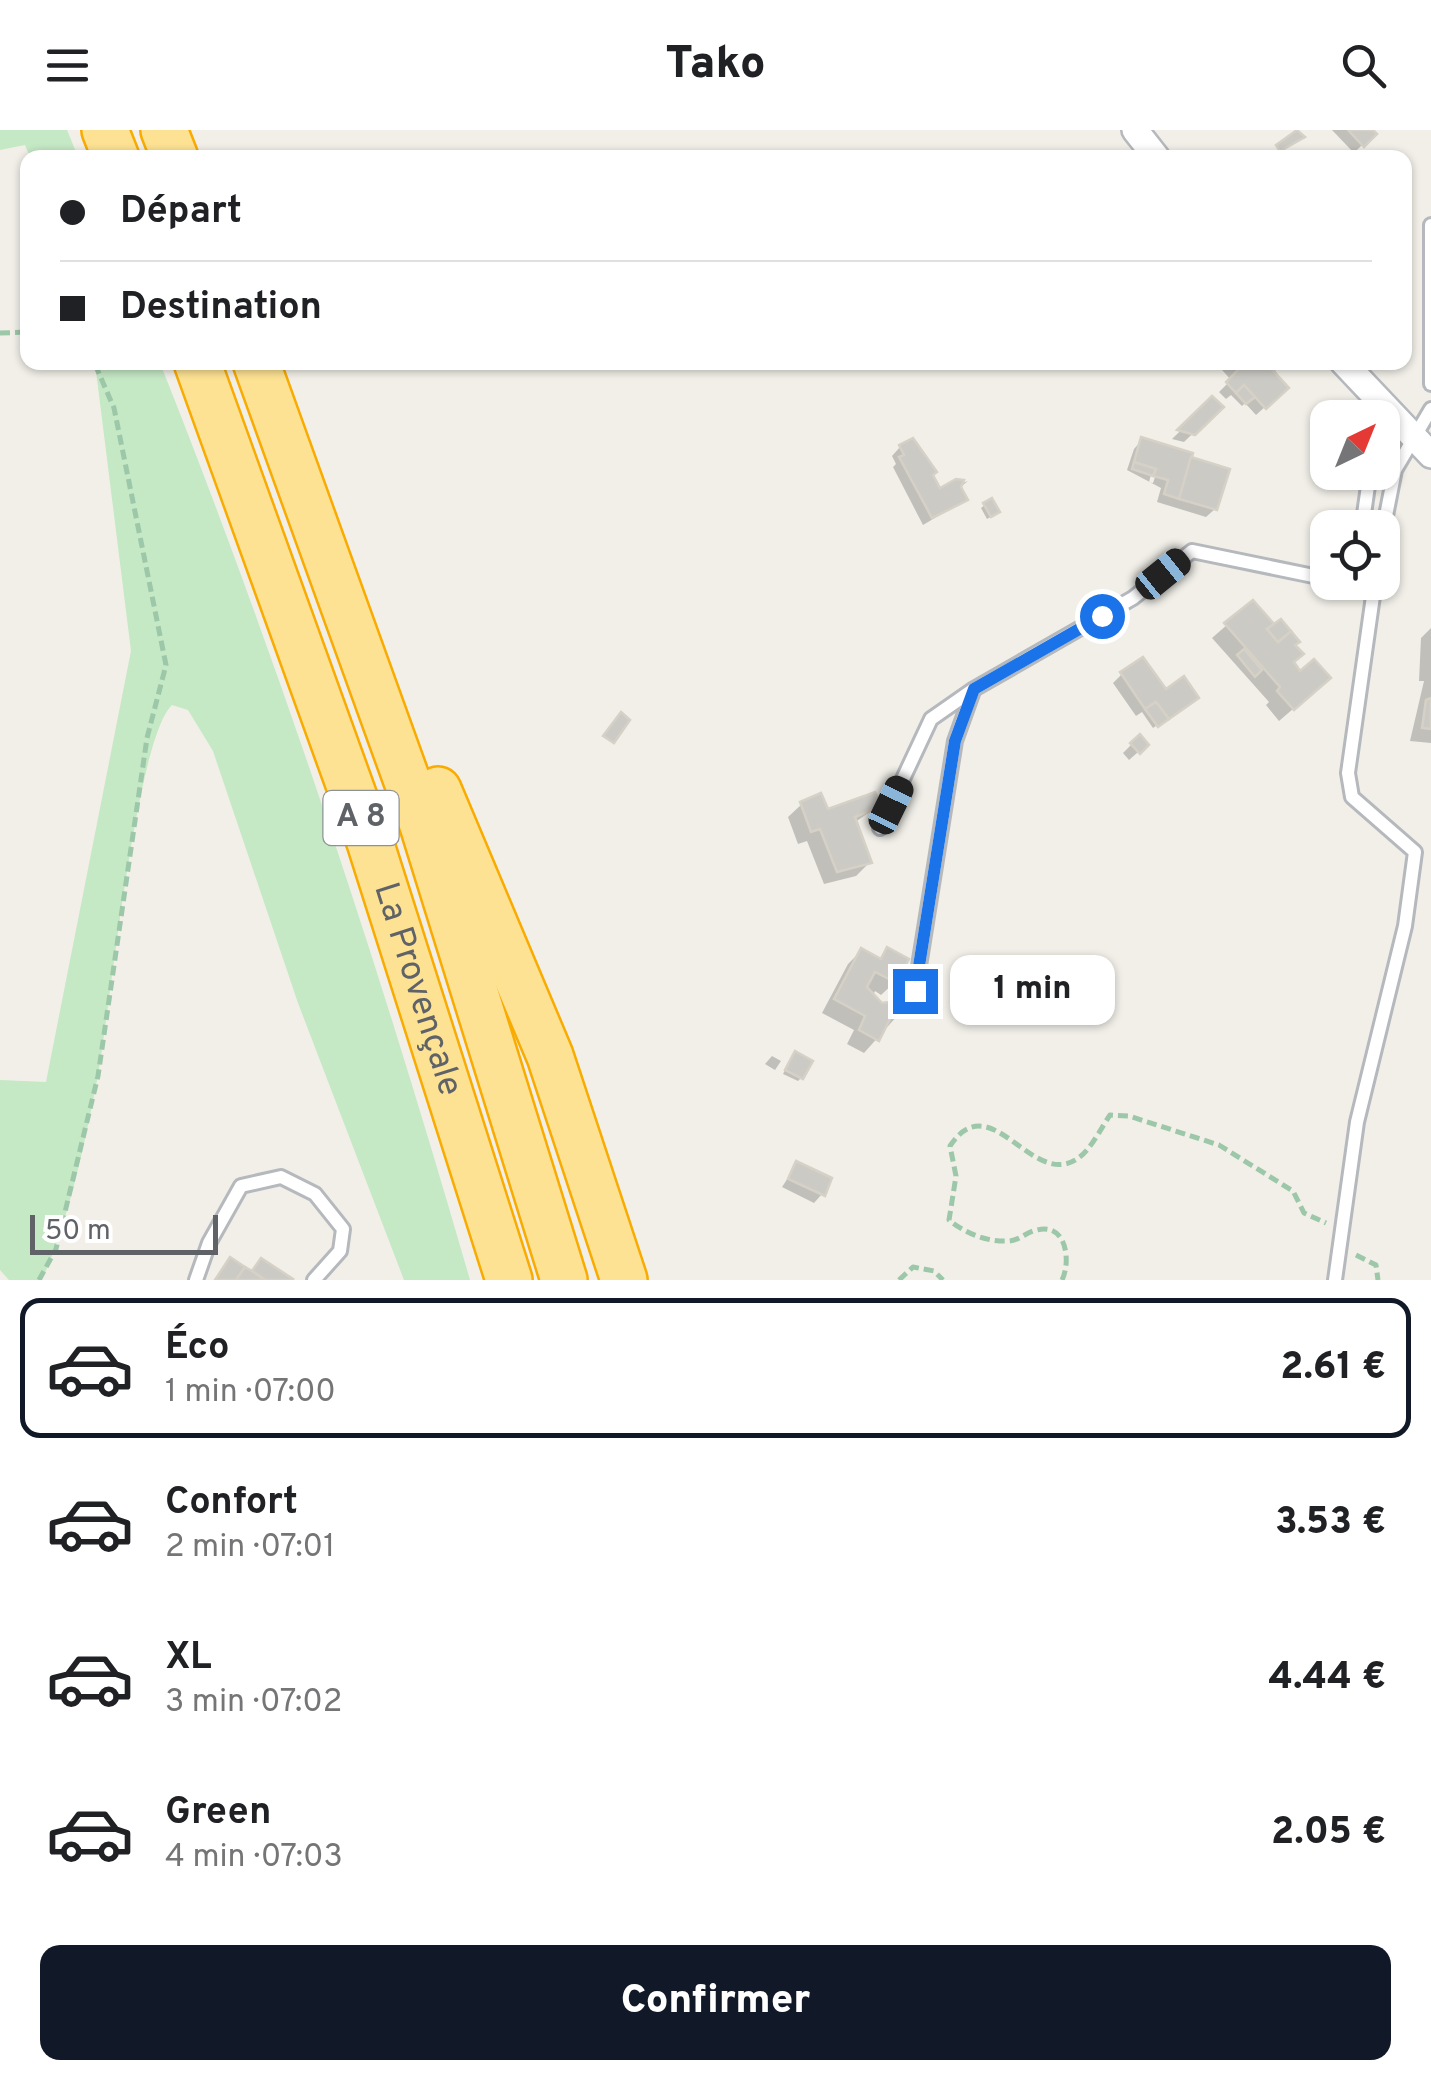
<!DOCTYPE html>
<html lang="fr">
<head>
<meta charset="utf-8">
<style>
	body { margin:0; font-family:Overpass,sans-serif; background:#f2f2f2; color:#202124; height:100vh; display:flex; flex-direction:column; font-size:38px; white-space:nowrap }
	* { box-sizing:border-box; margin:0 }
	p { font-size:32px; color:#757577 }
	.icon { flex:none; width:55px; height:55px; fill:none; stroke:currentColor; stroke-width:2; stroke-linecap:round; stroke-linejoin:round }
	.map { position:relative; height:1150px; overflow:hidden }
	.side { display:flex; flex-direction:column; background:#fff; flex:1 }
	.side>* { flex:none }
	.hud { position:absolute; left:20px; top:20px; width:1392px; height:220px; border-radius:20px; box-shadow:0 2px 8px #0004; display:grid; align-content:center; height:220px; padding:0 40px; background:#fff }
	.needle { width:65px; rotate:43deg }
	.buttons { position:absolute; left:1310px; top:270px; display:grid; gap:20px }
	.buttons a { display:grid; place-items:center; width:90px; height:90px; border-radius:20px; background:#fff; box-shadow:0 2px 8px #0004; font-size:50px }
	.scale { position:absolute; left:30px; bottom:25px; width:188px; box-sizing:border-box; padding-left:10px; border:5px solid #5f6368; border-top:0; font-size:28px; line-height:35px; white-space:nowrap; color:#5f6368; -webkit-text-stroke:8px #fff; paint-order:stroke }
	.end { position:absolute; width:45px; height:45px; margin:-22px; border:12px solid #1a73e8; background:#fff; box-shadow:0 0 0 5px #fff }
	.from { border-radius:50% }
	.bubble { position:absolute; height:70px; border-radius:20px; background:#fff; box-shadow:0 2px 8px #0004; font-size:32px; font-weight:800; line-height:70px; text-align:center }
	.car { position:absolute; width:30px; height:60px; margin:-30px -15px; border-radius:12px; box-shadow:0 0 8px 2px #0007; background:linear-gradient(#222 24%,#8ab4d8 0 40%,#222 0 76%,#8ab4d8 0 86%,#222 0) }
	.hud b { display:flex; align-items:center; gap:35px; height:95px; font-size:38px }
	.hud b+b { border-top:2px solid #e0e0e0 }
	.hud i { width:25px; height:25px; background:#202124 }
	ul { padding:18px 0 0; list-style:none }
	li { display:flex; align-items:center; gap:30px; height:140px; margin:0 20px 15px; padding:0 20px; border:5px solid transparent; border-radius:20px }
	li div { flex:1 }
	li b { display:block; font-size:38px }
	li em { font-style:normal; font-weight:800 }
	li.active { border-color:#111827 }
	li>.icon { width:90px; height:90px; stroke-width:1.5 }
	.primary-button { display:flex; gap:20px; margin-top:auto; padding:20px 40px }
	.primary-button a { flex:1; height:115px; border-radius:20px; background:#111827; color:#fff; font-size:40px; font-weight:800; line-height:115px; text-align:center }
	header { display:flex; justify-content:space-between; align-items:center; height:130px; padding:0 40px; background:#fff; font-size:45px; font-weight:800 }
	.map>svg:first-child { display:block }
	.green { fill:#c5e8c5 }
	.shadow { fill:#0003; fill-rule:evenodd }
	.building { fill:#cccac5; stroke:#d6d1c6; stroke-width:2.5 }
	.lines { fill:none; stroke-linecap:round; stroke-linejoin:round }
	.service-casing { stroke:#b5b8bc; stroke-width:18 }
	.minor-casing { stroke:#b5b8bc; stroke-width:30 }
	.motorway-casing { stroke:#f9ab00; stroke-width:50 }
	.path { stroke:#9cc7a9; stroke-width:5; stroke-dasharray:10 5; stroke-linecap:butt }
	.service { stroke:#fff; stroke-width:12 }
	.minor { stroke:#fff; stroke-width:25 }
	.motorway { stroke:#fde293; stroke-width:45 }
	.route { stroke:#1a73e8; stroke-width:12 }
	.labels { text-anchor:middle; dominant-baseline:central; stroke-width:9; stroke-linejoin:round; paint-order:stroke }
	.shield { fill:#fff; stroke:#8f9295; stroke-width:2.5 }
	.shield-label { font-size:32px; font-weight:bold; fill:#5f6368 }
	.street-label { font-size:35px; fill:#5f6368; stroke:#fff }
</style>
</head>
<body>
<header><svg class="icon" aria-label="menu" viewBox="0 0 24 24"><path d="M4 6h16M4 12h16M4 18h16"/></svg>Tako<svg class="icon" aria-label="search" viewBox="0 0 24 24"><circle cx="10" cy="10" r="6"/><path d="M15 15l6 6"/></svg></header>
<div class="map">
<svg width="1431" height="1150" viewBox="0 0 1431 1150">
	<rect width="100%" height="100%" fill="#f1efe8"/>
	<g class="green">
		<polygon points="0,0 67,0 78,27 30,27 25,15 0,20"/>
		<path d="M95,233H160C279,532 381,841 470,1150H404L298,873L213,621L188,580L172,575C136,609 110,879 98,945C85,1012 70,1087 42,1150H9L0,1140V950L46,952L131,521Z"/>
	</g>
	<g class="shadow">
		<polygon points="1332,0 1370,0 1373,4 1354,23"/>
		<polygon points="1215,232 1270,232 1286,258 1256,285 1245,273 1242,276 1231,265 1226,269 1219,262 1231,250"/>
		<polygon points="1212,270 1220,277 1184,312 1172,309"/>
		<path d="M1142,310L1215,379L1206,387L1157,372L1161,358L1127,340L1134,319ZM1161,330L1153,353L1149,352L1153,337Z"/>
		<polygon points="900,317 939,362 968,351 959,358 965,370 923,395 893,337 896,334 892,326"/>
		<polygon points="985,375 994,385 987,389 981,378"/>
		<polygon points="1252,473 1315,560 1279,591 1266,575 1269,572 1212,508"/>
		<polygon points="1431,498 1431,613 1410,611 1424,551 1419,551 1421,508"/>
		<polygon points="1122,544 1165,563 1196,568 1153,598 1142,582 1136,586 1113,553"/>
		<polygon points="1139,607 1146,615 1129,630 1123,623"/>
		<polygon points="802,674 826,683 878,676 854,693 869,733 856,746 824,754 807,711 798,714 788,687"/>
		<polygon points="887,820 895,852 881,865 875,861 870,871 896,874 898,885 864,923 847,914 854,900 822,883 848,834 861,821 878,830"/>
		<polygon points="772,926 781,931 775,940 765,934"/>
		<polygon points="792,927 801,948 798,951 783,944"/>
		<polygon points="797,1034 822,1064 814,1073 782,1057"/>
	</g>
	<g class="building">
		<polygon points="1297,0 1305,7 1280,21 1276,15"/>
		<polygon points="1348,0 1373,0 1377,4 1364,17"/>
		<polygon points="1246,232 1270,232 1268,235 1289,258 1266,279 1244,255 1236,263 1226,252"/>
		<polygon points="1244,255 1255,267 1246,274 1236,263"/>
		<polygon points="1212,266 1224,277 1195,305 1177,300"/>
		<polygon points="1141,307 1193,323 1179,369 1164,364 1168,350 1153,346 1156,339 1134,332"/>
		<polygon points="913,308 937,342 933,345 940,358 956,349 964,350 961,357 968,370 932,388 899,327 904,325 899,315"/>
		<polygon points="1191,327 1230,339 1217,380 1179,369"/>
		<polygon points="1134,332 1156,339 1153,346 1132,339"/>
		<polygon points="992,368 1000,382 991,387 983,373"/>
		<polygon points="1253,470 1274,494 1267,499 1278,512 1291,501 1300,512 1295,515 1304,524 1294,532 1300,541 1314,529 1331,548 1294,580 1277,561 1280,557 1224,493"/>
		<polygon points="1281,489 1291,501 1278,512 1267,499"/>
		<polygon points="1244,519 1262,540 1255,547 1237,525"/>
		<polygon points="1143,527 1166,559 1184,546 1199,568 1169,589 1156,572 1145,579 1120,542"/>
		<polygon points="1431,568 1431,599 1422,598 1426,570"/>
		<polygon points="1156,572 1169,589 1158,597 1145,579"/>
		<polygon points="621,582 630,590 614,613 603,606"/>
		<polygon points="1140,604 1149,615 1140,624 1130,613"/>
		<polygon points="875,662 881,677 855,687 872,733 837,742 820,699 811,702 800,672 821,663 828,679"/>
		<polygon points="887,817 909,829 897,853 875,842 867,857 882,873 899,871 901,886 891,887 879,911 859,900 865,886 834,869 861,818 881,829"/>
		<polygon points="795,921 813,931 803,949 785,940"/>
		<polygon points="796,1031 832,1048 825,1066 788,1049"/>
		<polygon points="230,1127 245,1137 236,1150 215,1150"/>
		<polygon points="261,1128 293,1149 292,1150 265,1150 252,1141"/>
		<polygon points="245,1137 252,1141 265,1150 236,1150"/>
	</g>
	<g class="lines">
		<defs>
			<g id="service">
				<polyline points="1431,95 1431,254"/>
				<polyline points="1382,307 1399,292"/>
				<polyline points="1362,398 1370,342"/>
				<polyline points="1382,406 1395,340 1431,279"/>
				<polyline points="1347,452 1355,452"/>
				<polyline points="880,698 931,589 974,559 1133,468 1192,421 1328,449"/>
				<polyline points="915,861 955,611 973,561"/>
				<polyline points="196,1150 209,1113 241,1056 281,1047 315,1064 343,1099 340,1121 314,1150"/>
				<polyline points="1335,1150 1357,992 1405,796 1415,722 1352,667 1348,643 1375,452"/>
			</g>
			<g id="minor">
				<polyline points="1135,0 1157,28"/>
				<polyline points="1343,232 1431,325"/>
			</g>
			<g id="motorway">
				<polyline points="105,0 116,28"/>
				<polyline points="164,0 175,28"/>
				<path id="s1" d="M197,232L370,712L509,1150"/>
				<polyline points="256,232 423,695 564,1150"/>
				<polyline points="438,660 550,926 624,1150"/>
			</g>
		</defs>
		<use href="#service" class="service-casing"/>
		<use href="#minor" class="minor-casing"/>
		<use href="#motorway" class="motorway-casing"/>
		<g class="path">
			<polyline points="0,203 28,202"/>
			<polyline points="1356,1125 1376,1135 1378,1150"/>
			<polyline points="39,1150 56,1119 98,946 147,608 166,535 114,278 94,232"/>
			<polyline points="899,1150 913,1137 934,1141 943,1150"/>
			<path d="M1062,1150C1071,1132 1067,1092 1037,1100C1026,1102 1019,1111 1008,1111C986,1112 965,1103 949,1090L956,1046L950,1016C991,954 1031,1059 1077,1029C1091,1020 1101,998 1110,985L1129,986L1219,1015L1293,1061L1304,1083L1326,1093"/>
		</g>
		<use href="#service" class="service"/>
		<use href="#minor" class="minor"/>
		<use href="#motorway" class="motorway"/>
	</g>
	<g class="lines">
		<polyline class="route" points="915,861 955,611 974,559 1102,486"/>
	</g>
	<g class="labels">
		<rect class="shield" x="323.5" y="661" width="75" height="54" rx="8"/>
		<g class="shield-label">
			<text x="361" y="688">A 8</text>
		</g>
		<g class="street-label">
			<text stroke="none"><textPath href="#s1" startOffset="665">La Provençale</textPath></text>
		</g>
	</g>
</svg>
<div class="buttons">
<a><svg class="needle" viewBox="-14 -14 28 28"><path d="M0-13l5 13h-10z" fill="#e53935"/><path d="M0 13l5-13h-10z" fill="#757577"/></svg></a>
<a><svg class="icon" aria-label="locate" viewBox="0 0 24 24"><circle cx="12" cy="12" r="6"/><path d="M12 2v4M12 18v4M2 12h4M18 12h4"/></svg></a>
</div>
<div class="scale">50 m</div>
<i class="end from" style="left:1102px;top:486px"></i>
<i class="end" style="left:915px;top:861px"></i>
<div class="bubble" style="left:950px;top:825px;width:165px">1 min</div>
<i class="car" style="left:1163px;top:444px;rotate:51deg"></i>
<i class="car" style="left:891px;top:675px;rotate:26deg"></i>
<div class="hud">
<b><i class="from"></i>Départ</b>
<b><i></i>Destination</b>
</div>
</div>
<section class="side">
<ul>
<li class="active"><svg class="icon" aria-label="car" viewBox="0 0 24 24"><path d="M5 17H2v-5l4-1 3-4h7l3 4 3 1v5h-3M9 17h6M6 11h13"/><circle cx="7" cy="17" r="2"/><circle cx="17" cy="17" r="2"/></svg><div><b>Éco</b><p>1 min · 07:00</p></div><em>2.61 €</em></li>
<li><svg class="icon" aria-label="car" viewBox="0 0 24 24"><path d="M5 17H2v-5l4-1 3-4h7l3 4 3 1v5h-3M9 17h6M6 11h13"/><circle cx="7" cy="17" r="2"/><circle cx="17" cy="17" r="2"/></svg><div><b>Confort</b><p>2 min · 07:01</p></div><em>3.53 €</em></li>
<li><svg class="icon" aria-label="car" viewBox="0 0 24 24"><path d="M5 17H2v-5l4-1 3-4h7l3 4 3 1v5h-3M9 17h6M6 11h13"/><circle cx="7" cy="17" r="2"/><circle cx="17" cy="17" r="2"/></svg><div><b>XL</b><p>3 min · 07:02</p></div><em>4.44 €</em></li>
<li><svg class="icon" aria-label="car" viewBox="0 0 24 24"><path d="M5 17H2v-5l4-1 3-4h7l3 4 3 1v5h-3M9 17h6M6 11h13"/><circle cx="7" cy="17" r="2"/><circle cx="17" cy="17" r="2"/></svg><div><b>Green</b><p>4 min · 07:03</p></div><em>2.05 €</em></li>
</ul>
<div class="primary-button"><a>Confirmer</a></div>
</section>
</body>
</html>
